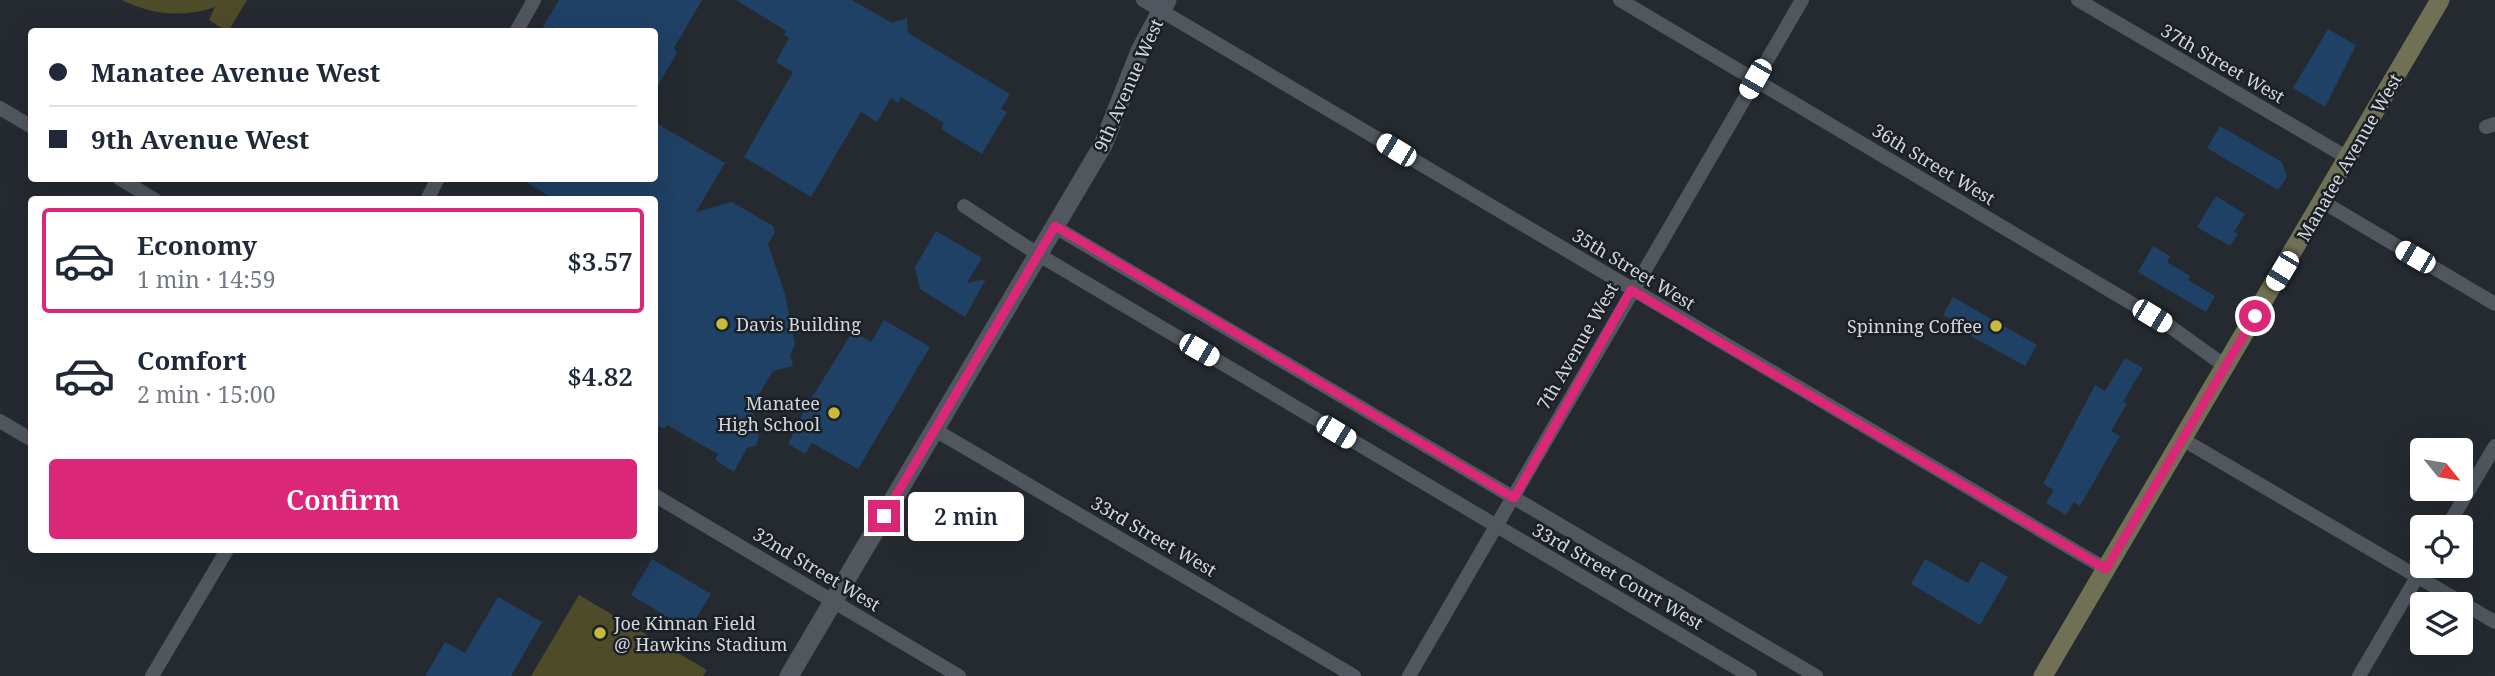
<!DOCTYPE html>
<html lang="en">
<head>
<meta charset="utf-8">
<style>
	body { margin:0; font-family:"Noto Serif",serif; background:#f2f2f3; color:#1f2937; height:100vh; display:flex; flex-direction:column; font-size:26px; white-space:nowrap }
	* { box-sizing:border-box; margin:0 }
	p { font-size:23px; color:#747a83 }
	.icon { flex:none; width:38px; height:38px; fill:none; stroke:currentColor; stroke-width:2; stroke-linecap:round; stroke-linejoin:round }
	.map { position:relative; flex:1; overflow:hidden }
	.sheet { position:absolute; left:28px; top:196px; width:630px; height:357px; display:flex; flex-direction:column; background:#fff; border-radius:7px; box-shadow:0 7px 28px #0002 }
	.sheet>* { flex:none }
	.banner { position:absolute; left:28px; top:28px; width:630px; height:154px; border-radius:7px; box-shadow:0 7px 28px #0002; display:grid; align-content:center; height:154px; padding:0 21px; background:#fff }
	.needle { width:46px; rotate:120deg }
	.controls { position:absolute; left:2410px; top:438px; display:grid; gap:14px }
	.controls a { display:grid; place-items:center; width:63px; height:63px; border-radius:7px; background:#fff; box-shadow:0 7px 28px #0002; font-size:35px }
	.end { position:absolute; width:32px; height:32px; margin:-16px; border:9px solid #db2777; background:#fff; box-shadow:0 0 0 4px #fff }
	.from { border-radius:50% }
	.bubble { position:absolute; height:49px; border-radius:7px; background:#fff; box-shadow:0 7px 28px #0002; font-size:23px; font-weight:600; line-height:49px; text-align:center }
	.car { position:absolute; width:21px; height:42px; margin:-21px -10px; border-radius:9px; box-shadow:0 0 5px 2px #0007; background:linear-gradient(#fff 24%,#345 0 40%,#fff 0 76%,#345 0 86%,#fff 0) }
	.banner b { display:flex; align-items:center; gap:24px; height:66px; font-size:26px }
	.banner b+b { border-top:2px solid #e0e1e3 }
	.banner i { width:18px; height:18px; background:#1f2937 }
	ul { padding:12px 0 0; list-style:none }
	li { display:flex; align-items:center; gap:21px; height:105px; margin:0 14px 10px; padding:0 7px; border:4px solid transparent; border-radius:7px }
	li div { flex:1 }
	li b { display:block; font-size:26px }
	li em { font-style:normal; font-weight:600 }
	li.selected { border-color:#db2777 }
	li>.icon { width:63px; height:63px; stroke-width:1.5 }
	.button { display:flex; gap:14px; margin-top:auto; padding:14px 21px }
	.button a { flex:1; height:80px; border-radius:7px; background:#db2777; color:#fff; font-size:28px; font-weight:600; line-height:80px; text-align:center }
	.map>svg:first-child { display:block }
	.green { fill:#4e4b29 }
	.building { fill:#1f4165 }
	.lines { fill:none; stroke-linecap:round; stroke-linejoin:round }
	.minor { stroke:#50575e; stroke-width:14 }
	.tertiary { stroke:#50575e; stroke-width:19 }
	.secondary { stroke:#6f7054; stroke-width:19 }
	.route { stroke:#db2777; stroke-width:9 }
	.poi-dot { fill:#c8bb3b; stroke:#1a2026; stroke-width:2.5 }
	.labels { text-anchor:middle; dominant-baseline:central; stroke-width:5; stroke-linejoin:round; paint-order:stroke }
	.street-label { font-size:18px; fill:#d4d8dc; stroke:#1a2026 }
	.poi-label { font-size:18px; fill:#d4d8dc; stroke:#1a2026; text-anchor:start }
</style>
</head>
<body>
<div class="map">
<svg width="2495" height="676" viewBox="0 0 2495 676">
	<rect width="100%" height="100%" fill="#242a30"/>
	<g class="green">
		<path d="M122,0H247L228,32L209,20L215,7C183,18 153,15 122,0Z"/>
		<polygon points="579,595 707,670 703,676 531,676"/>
	</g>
	<g class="building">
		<polygon points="559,0 702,0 674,48 677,53 654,92 654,32 540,32"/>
		<polygon points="736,0 852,0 892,23 907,18 908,33 1010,94 1001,109 1007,112 982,154 941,129 944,123 901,97 898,103 891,98 877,122 861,112 811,197 744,157 793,72 776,62 789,38 784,35 786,31"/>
		<polygon points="2328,29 2356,45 2325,107 2293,88"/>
		<polygon points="654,122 725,163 696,212 732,202 773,226 775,232 768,244 785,294 795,344 790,355 793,366 773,371 752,406 759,438 755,446 747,448 734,472 715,460 718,454 667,425 664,429 654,424 654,200 555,200 520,178 654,178"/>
		<polygon points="2220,126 2282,162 2287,177 2278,190 2207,148"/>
		<polygon points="2216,196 2245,214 2234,232 2238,234 2230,246 2197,227"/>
		<polygon points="936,231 982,258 967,283 986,279 965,317 920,289 915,267"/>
		<polygon points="2153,246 2170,256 2167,262 2190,276 2188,280 2215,296 2206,312 2138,272"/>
		<polygon points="1953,297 2037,345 2025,366 1971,336 1973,332 1943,315"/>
		<polygon points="884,320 930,347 858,469 812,443 805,454 788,444 806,407 853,331 871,342"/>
		<polygon points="2125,358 2143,368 2123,402 2127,404 2111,431 2120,436 2080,506 2074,502 2066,515 2046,503 2054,490 2043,484 2095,385 2105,391"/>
		<polygon points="652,559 711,594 689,630 631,595"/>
		<polygon points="1925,559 1968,583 1981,561 2008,577 1980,625 1911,584"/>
		<polygon points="498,597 542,622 511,676 425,676 445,642 465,653"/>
	</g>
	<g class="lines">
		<g class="minor">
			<polyline points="1143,0 2106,569"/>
			<polyline points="1620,0 2168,325 2225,366"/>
			<polyline points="2078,0 2348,158"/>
			<polyline points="516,32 534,0"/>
			<polyline points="0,108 32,127"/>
			<polyline points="2486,127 2495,124"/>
			<polyline points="119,178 155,200"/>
			<polyline points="427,200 438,178"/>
			<polyline points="2323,202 2495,304"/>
			<polyline points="964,206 1039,255 1750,676"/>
			<polyline points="1055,227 1816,676"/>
			<polyline points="0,421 32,440"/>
			<polyline points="935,430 1354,676"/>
			<polyline points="2182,439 2495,622"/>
			<polyline points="654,495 959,676"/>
			<polyline points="2447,527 2495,446"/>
			<polyline points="152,676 227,550"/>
			<polyline points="1409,676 1802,0"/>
			<polyline points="2359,676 2424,565"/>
		</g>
		<polyline class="tertiary" points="789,676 1103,145 1140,51 1167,0"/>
		<polyline class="secondary" points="2043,676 2440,0"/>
	</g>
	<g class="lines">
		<polyline class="route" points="884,516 1055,226 1514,498 1631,290 2106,569 2255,316"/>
	</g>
	<g class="poi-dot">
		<circle cx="722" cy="324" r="7"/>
		<circle cx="1996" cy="326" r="7"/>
		<circle cx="834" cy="413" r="7"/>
		<circle cx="600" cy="633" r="7"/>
	</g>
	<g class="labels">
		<g class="street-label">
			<text transform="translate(2223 63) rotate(30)">37th Street West</text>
			<text transform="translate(1128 85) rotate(-66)">9th Avenue West</text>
			<text transform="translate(2349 157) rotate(-60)">Manatee Avenue West</text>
			<text transform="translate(1934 164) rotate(31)">36th Street West</text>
			<text transform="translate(1634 269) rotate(31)">35th Street West</text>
			<text transform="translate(1577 346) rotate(-60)">7th Avenue West</text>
			<text transform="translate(1154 536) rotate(30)">33rd Street West</text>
			<text transform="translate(817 569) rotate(31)">32nd Street West</text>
			<text transform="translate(1618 576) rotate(30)">33rd Street Court West</text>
		</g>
		<g class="poi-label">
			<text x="736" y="324">Davis Building</text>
			<text x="1982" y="326" text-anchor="end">Spinning Coffee</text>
			<text x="820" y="403" text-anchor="end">Manatee<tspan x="820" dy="21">High School</tspan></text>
			<text x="614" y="623">Joe Kinnan Field<tspan x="614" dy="21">@ Hawkins Stadium</tspan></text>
		</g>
	</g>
</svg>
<div class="controls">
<a><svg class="needle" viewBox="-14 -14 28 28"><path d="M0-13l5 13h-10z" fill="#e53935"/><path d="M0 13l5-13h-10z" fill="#747a83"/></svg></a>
<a><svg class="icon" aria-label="locate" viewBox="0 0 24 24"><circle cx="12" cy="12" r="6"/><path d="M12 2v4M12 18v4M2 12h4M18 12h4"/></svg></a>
<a><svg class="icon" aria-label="layers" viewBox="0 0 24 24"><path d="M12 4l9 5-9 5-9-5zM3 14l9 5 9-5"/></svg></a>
</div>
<i class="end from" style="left:2255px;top:316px"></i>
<i class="end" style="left:884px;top:516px"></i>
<div class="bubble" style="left:908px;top:492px;width:116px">2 min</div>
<i class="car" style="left:1755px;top:79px;rotate:210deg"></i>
<i class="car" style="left:1396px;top:150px;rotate:301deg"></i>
<i class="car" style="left:2415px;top:257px;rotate:300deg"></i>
<i class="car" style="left:2282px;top:271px;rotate:211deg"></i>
<i class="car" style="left:2152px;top:316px;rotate:121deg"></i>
<i class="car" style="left:1199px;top:350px;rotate:120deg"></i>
<i class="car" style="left:1336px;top:432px;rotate:121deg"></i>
<div class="banner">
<b><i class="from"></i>Manatee Avenue West</b>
<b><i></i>9th Avenue West</b>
</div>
<section class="sheet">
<ul>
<li class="selected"><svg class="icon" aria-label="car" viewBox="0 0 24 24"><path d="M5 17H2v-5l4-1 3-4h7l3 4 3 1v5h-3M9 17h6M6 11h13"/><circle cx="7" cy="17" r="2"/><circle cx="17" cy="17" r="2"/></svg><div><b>Economy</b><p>1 min · 14:59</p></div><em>$3.57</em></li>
<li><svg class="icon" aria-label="car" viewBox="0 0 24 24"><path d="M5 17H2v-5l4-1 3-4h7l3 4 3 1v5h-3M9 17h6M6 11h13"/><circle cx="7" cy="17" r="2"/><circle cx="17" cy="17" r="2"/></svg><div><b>Comfort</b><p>2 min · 15:00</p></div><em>$4.82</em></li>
</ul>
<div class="button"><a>Confirm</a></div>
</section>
</div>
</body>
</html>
